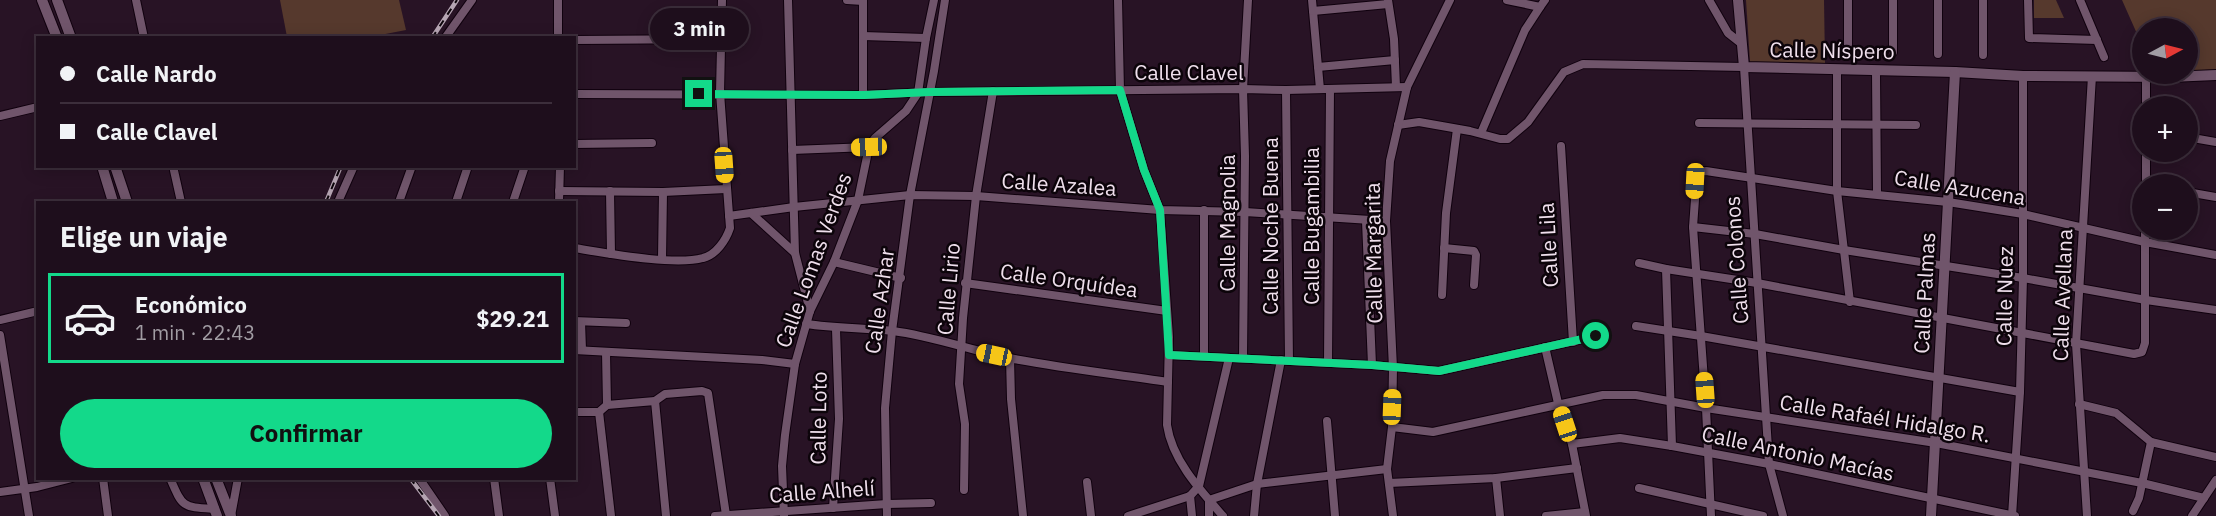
<!DOCTYPE html>
<html lang="es">
<head>
<meta charset="utf-8">
<style>
	body { margin:0; font-family:"IBM Plex Sans",sans-serif; background:#2b1c29; color:#f1f3f6; height:100vh; display:flex; flex-direction:column; font-size:22px; white-space:nowrap }
	* { box-sizing:border-box; margin:0 }
	p { font-size:20px; color:#a19ca3 }
	.icon { flex:none; width:33px; height:33px; fill:none; stroke:currentColor; stroke-width:2; stroke-linecap:round; stroke-linejoin:round }
	.map { position:relative; flex:1; overflow:hidden }
	.details { position:absolute; left:36px; top:201px; width:540px; height:279px; display:flex; flex-direction:column; background:#1e0e1c; border-radius:0px; box-shadow:0 3px 15px #0003,0 0 0 2px #3c2e3b }
	.details>* { flex:none }
	.guide { position:absolute; left:36px; top:36px; width:540px; height:132px; border-radius:0px; box-shadow:0 3px 15px #0003,0 0 0 2px #3c2e3b; display:grid; align-content:center; height:132px; padding:0 24px; background:#1e0e1c }
	.needle { width:39px; rotate:83deg }
	.controls { position:absolute; left:2132px; top:18px; display:grid; gap:12px }
	.controls a { display:grid; place-items:center; width:66px; height:66px; border-radius:50%; background:#1e0e1c; box-shadow:0 3px 15px #0003,0 0 0 2px #3c2e3b; font-size:30px }
	.end { position:absolute; width:27px; height:27px; margin:-14px; border:8px solid #13d98a; background:#111; box-shadow:0 0 0 3px #111 }
	.from { border-radius:50% }
	.bubble { position:absolute; height:42px; border-radius:21px; background:#1e0e1c; box-shadow:0 3px 15px #0003,0 0 0 2px #3c2e3b; font-size:20px; font-weight:700; line-height:42px; text-align:center }
	.car { position:absolute; width:18px; height:36px; margin:-18px -9px; border-radius:8px; box-shadow:0 0 4px 2px #0007; background:linear-gradient(#f5c518 24%,#345 0 40%,#f5c518 0 76%,#345 0 86%,#f5c518 0) }
	.guide b { display:flex; align-items:center; gap:21px; height:57px; font-size:22px }
	.guide b+b { border-top:2px solid #3c2e3b }
	.guide i { width:15px; height:15px; background:#f1f3f6 }
	ul { padding:0; list-style:none }
	li { display:flex; align-items:center; gap:18px; height:90px; margin:0 12px 9px; padding:0 12px; border:3px solid transparent; border-radius:0px }
	li div { flex:1 }
	li b { display:block; font-size:22px }
	li em { font-style:normal; font-weight:700 }
	li.on { border-color:#13d98a }
	li>.icon { width:54px; height:54px; stroke-width:1.5 }
	h2 { padding:0 24px; font-size:27px; line-height:72px }
	.cta { display:flex; gap:12px; margin-top:auto; padding:12px 24px }
	.cta a { flex:1; height:69px; border-radius:36px; background:#13d98a; color:#111; font-size:24px; font-weight:700; line-height:69px; text-align:center }
	.map>svg:first-child { display:block }
	.green { fill:#56392d }
	.lines { fill:none; stroke-linecap:round; stroke-linejoin:round }
	.minor-casing { stroke:#10010e; stroke-width:10 }
	.tertiary-casing { stroke:#10010e; stroke-width:12 }
	.minor { stroke:#70556b; stroke-width:8 }
	.tertiary { stroke:#70556b; stroke-width:10 }
	.rail-casing { stroke:#b6a5b3; stroke-width:4.5 }
	.rail { stroke:#0c040a; stroke-width:2; stroke-dasharray:7; stroke-linecap:butt }
	.route { stroke:#13d98a; stroke-width:8 }
	.labels { text-anchor:middle; dominant-baseline:central; stroke-width:5; stroke-linejoin:round; paint-order:stroke }
	.street-label { font-size:21px; fill:#efdfec; stroke:#0c040a }
</style>
</head>
<body>
<div class="map">
<svg width="2216" height="516" viewBox="0 0 2216 516">
	<rect width="100%" height="100%" fill="#281325"/>
	<g class="green">
		<polygon points="280,0 399,0 406,30 370,37 287,37"/>
		<polygon points="1746,0 1824,0 1825,63 1750,62"/>
		<polygon points="2034,0 2056,0 2064,18 2034,18"/>
		<polygon points="2122,0 2216,0 2216,70 2187,71 2187,28 2142,28 2142,45"/>
	</g>
	<g class="lines">
		<defs>
			<g id="minor">
				<polyline points="136,0 144,38"/>
				<polyline points="788,0 795,253 810,311"/>
				<polyline points="847,0 863,1"/>
				<polyline points="863,0 863,95"/>
				<path d="M1118,0L1120,90L1144,170L1160,210L1169,337L1167,425C1172,460 1200,490 1223,516"/>
				<polyline points="1312,0 1320,89"/>
				<polyline points="1388,0 1394,39 1396,87"/>
				<polyline points="1507,0 1540,7 1545,0"/>
				<polyline points="1709,0 1728,33 1742,44"/>
				<polyline points="2028,0 2029,38 2097,40"/>
				<polyline points="2080,0 2104,57"/>
				<polyline points="1313,11 1388,4"/>
				<polyline points="863,36 926,38"/>
				<polyline points="445,38 472,0"/>
				<polyline points="558,38 558,0"/>
				<polyline points="574,40 721,39"/>
				<polyline points="1848,52 1848,0"/>
				<polyline points="1893,52 1893,0"/>
				<polyline points="1938,54 1938,0"/>
				<polyline points="1983,55 1983,0"/>
				<polyline points="1318,67 1395,60"/>
				<polyline points="1837,69 1837,191 1850,302"/>
				<polyline points="1876,72 1877,193"/>
				<polyline points="1286,90 1289,361"/>
				<polyline points="574,94 863,95 930,92 1243,89 1286,90 1407,87"/>
				<polyline points="2146,106 2146,77"/>
				<polyline points="0,116 38,107"/>
				<polyline points="1699,123 1916,125"/>
				<polyline points="1398,125 1419,122 1470,131 1500,139 1508,139 1528,122 1564,72 1583,64 1744,67 1769,464 1783,516"/>
				<polyline points="1481,133 1525,30 1540,7"/>
				<polyline points="2187,137 2216,142"/>
				<polyline points="574,144 652,143"/>
				<polyline points="1561,146 1573,342"/>
				<polyline points="792,150 869,147"/>
				<polyline points="173,166 181,202"/>
				<polyline points="2146,184 2146,152"/>
				<polyline points="559,191 663,192 726,189"/>
				<polyline points="610,191 611,254"/>
				<polyline points="2187,192 2216,197"/>
				<polyline points="338,202 354,166"/>
				<polyline points="399,202 412,166"/>
				<polyline points="456,202 468,166"/>
				<polyline points="513,202 525,166"/>
				<polyline points="559,202 560,166"/>
				<polyline points="751,213 795,253"/>
				<polyline points="729,216 794,207 910,195 976,196 1160,210 1245,212 1386,221"/>
				<polyline points="1366,221 1372,365"/>
				<polyline points="1693,227 1755,234 1844,250 2023,278 2146,300 2216,310"/>
				<path d="M574,248C606,253 674,266 703,258C716,255 726,240 730,228L720,93L722,0"/>
				<polyline points="1444,248 1474,251 1476,255 1474,285"/>
				<polyline points="662,259 663,192"/>
				<polyline points="834,262 901,278"/>
				<polyline points="1639,263 1666,269 1757,283 2134,354 2142,352 2145,343 2145,230"/>
				<polyline points="1666,269 1672,446"/>
				<polyline points="965,283 1167,311"/>
				<polyline points="1442,295 1446,213 1457,129"/>
				<polyline points="0,320 38,311"/>
				<polyline points="574,321 626,323"/>
				<polyline points="581,322 582,350"/>
				<path d="M806,324C835,328 864,328 893,331C932,336 970,350 1009,358C1061,368 1115,374 1168,382"/>
				<polyline points="1636,326 1701,336 2020,392"/>
				<polyline points="0,335 29,516"/>
				<polyline points="1545,347 1558,403 1572,444 1586,516"/>
				<polyline points="574,350 762,360 795,364"/>
				<polyline points="606,352 607,405"/>
				<polyline points="1169,355 1372,365 1439,371 1596,336"/>
				<polyline points="1204,356 1204,210"/>
				<polyline points="1010,358 1011,399 1023,516"/>
				<polyline points="1243,358 1245,156 1243,89 1248,0"/>
				<polyline points="1328,363 1330,89"/>
				<polyline points="655,401 666,516"/>
				<polyline points="2079,404 2116,413 2151,442 2216,457"/>
				<polyline points="574,412 599,412 607,405 655,401 665,394 702,391 708,393 726,515"/>
				<polyline points="599,412 611,516"/>
				<polyline points="1327,421 1335,516"/>
				<polyline points="1392,427 1433,432 1603,395 1636,395 1706,408 1936,443 2142,483 2204,498"/>
				<polyline points="1572,444 1620,438 1672,446 1769,464 2015,516"/>
				<polyline points="103,478 108,516"/>
				<path d="M170,478C183,508 182,507 215,509"/>
				<polyline points="419,478 445,516"/>
				<polyline points="494,478 499,516"/>
				<polyline points="550,478 555,516"/>
				<polyline points="1496,478 1500,516"/>
				<polyline points="1087,482 1091,516"/>
				<polyline points="1389,483 1496,478 1577,468"/>
				<polyline points="1639,488 1763,516"/>
				<polyline points="964,490 965,424 959,384 963,318 976,196 993,91"/>
				<polyline points="0,492 37,487 72,478"/>
				<polyline points="1190,496 1192,516"/>
				<polyline points="833,508 839,419 836,329"/>
				<polyline points="2133,511 2139,498 2151,442"/>
				<polyline points="231,516 238,478"/>
				<polyline points="715,516 887,504 931,503"/>
				<polyline points="784,516 782,466 785,435 795,364 810,311 834,262 858,200 869,147 875,138 906,111 918,93 926,38 934,0"/>
				<polyline points="887,516 885,408 892,331 910,195 934,71 945,0"/>
				<polyline points="1128,516 1190,496 1199,486 1229,358"/>
				<polyline points="1209,516 1209,500 1257,484 1387,469"/>
				<polyline points="1254,516 1257,484 1281,360"/>
				<polyline points="1393,516 1387,469 1392,427 1393,368 1386,221 1390,161 1407,87 1450,0"/>
				<polyline points="1546,516 1585,512"/>
				<polyline points="1711,516 1706,408 1693,227 1697,172 1706,171 1837,191 1948,202 2023,214 2145,242 2216,255"/>
				<polyline points="2012,516 2020,392 2023,278 2023,76"/>
				<polyline points="2087,516 2076,344 2092,76"/>
				<polyline points="2192,516 2216,480"/>
			</g>
			<g id="tertiary">
				<polyline points="42,0 57,38"/>
				<polyline points="57,0 71,38"/>
				<polyline points="1738,0 1744,67 1955,72 2023,76 2170,77 2216,75"/>
				<polyline points="102,166 113,202"/>
				<polyline points="115,166 127,202"/>
				<polyline points="203,478 217,516"/>
				<polyline points="216,478 231,516"/>
				<polyline points="1931,516 1955,72"/>
			</g>
		</defs>
		<use href="#minor" class="minor-casing"/>
		<use href="#tertiary" class="tertiary-casing"/>
		<use href="#minor" class="minor"/>
		<use href="#tertiary" class="tertiary"/>
		<defs>
			<g id="rail">
				<polyline points="432,38 457,0"/>
				<polyline points="326,202 341,166"/>
				<polyline points="410,478 439,516"/>
			</g>
		</defs>
		<use href="#rail" class="rail-casing"/>
		<use href="#rail" class="rail"/>
	</g>
	<g class="lines">
		<polyline class="route" points="699,94 864,95 930,92 1120,90 1144,170 1160,210 1169,355 1372,365 1439,371 1596,336"/>
	</g>
	<g class="labels">
		<g class="street-label">
			<text transform="translate(1832 50) rotate(1)">Calle Níspero</text>
			<text x="1189" y="72">Calle Clavel</text>
			<text transform="translate(1059 184) rotate(4)">Calle Azalea</text>
			<text transform="translate(1960 187) rotate(9)">Calle Azucena</text>
			<text transform="translate(1227 223) rotate(-90)">Calle Magnolia</text>
			<text transform="translate(1270 226) rotate(-90)">Calle Noche Buena</text>
			<text transform="translate(1311 226) rotate(-90)">Calle Bugambilia</text>
			<text transform="translate(1548 245) rotate(-93)">Calle Lila</text>
			<text transform="translate(1373 253) rotate(-91)">Calle Margarita</text>
			<text transform="translate(813 260) rotate(-70)">Calle Lomas Verdes</text>
			<text transform="translate(1736 260) rotate(-94)">Calle Colonos</text>
			<text transform="translate(1069 280) rotate(8)">Calle Orquídea</text>
			<text transform="translate(948 289) rotate(-85)">Calle Lirio</text>
			<text transform="translate(1924 293) rotate(-87)">Calle Palmas</text>
			<text transform="translate(2062 295) rotate(-88)">Calle Avellana</text>
			<text transform="translate(2004 296) rotate(-89)">Calle Nuez</text>
			<text transform="translate(879 301) rotate(-82)">Calle Azhar</text>
			<text transform="translate(818 418) rotate(-89)">Calle Loto</text>
			<text transform="translate(1885 418) rotate(9)">Calle Rafaél Hidalgo R.</text>
			<text transform="translate(1798 453) rotate(12)">Calle Antonio Macías</text>
			<text transform="translate(822 491) rotate(-4)">Calle Alhelí</text>
		</g>
	</g>
</svg>
<div class="controls">
<a><svg class="needle" viewBox="-14 -14 28 28"><path d="M0-13l5 13h-10z" fill="#e53935"/><path d="M0 13l5-13h-10z" fill="#a19ca3"/></svg></a>
<a>+</a>
<a>−</a>
</div>
<i class="end from" style="left:1596px;top:336px"></i>
<i class="end" style="left:699px;top:94px"></i>
<div class="bubble" style="left:650px;top:8px;width:99px">3 min</div>
<i class="car" style="left:869px;top:147px;rotate:268deg"></i>
<i class="car" style="left:724px;top:165px;rotate:176deg"></i>
<i class="car" style="left:1695px;top:181px;rotate:183deg"></i>
<i class="car" style="left:994px;top:355px;rotate:282deg"></i>
<i class="car" style="left:1705px;top:390px;rotate:356deg"></i>
<i class="car" style="left:1392px;top:407px;rotate:2deg"></i>
<i class="car" style="left:1565px;top:424px;rotate:342deg"></i>
<div class="guide">
<b><i class="from"></i>Calle Nardo</b>
<b><i></i>Calle Clavel</b>
</div>
<section class="details">
<h2>Elige un viaje</h2>
<ul>
<li class="on"><svg class="icon" aria-label="car" viewBox="0 0 24 24"><path d="M5 17H2v-5l4-1 3-4h7l3 4 3 1v5h-3M9 17h6M6 11h13"/><circle cx="7" cy="17" r="2"/><circle cx="17" cy="17" r="2"/></svg><div><b>Económico</b><p>1 min · 22:43</p></div><em>$29.21</em></li>
</ul>
<div class="cta"><a>Confirmar</a></div>
</section>
</div>
</body>
</html>
